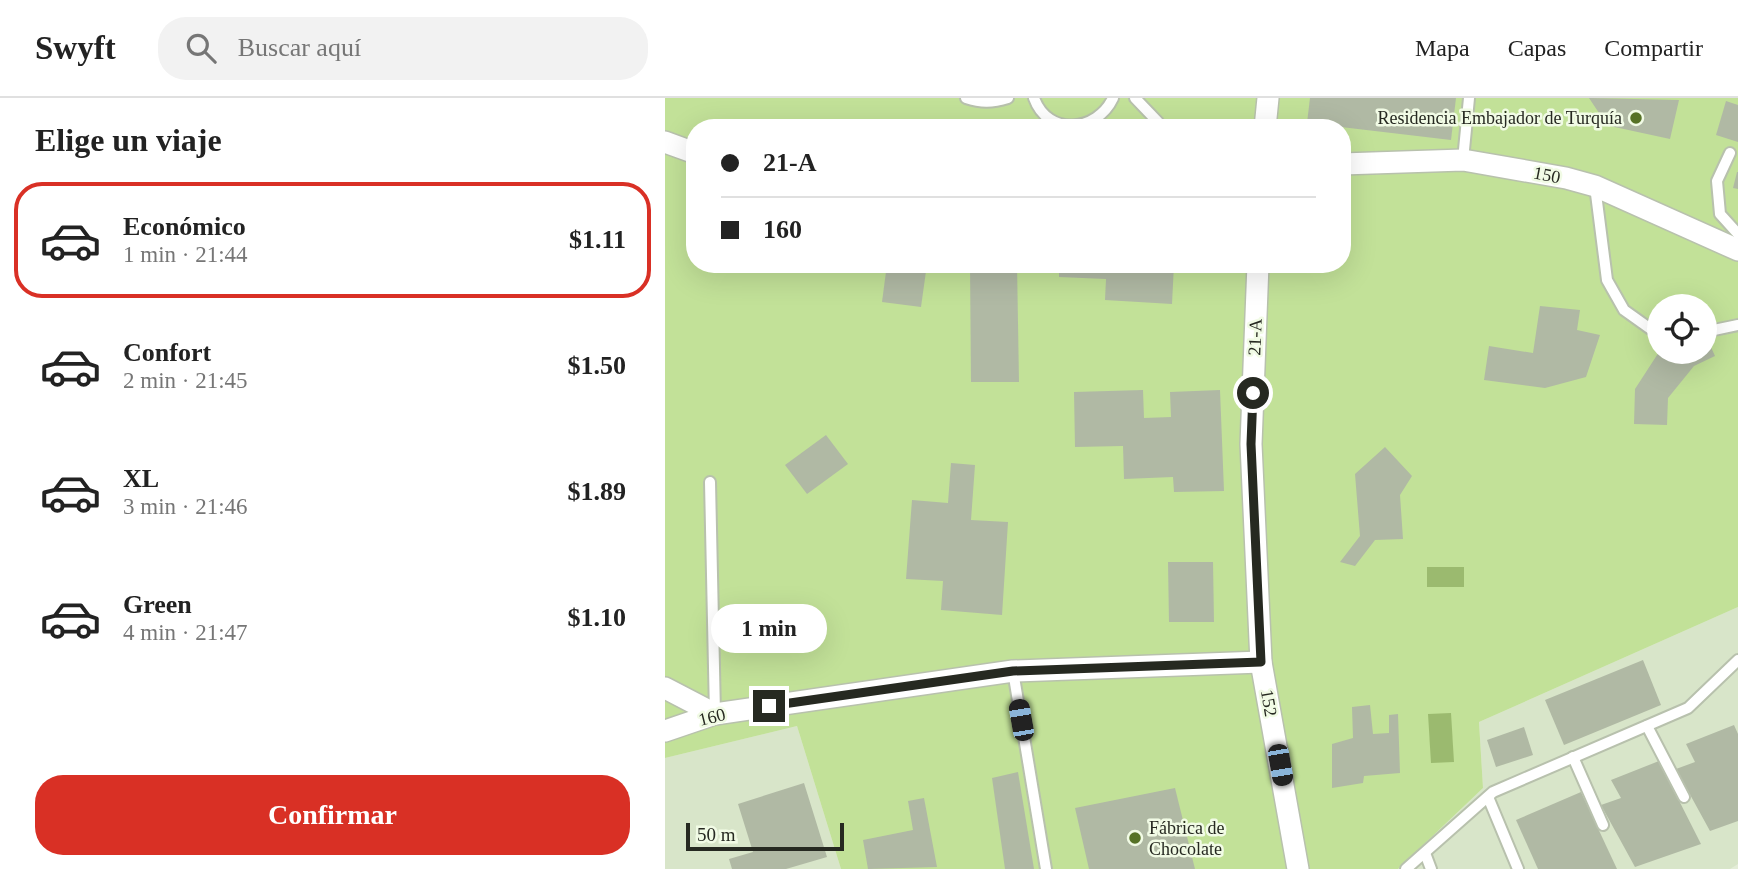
<!DOCTYPE html>
<html lang="es">
<head>
<meta charset="utf-8">
<style>
	body { margin:0; font-family:"Times New Roman",serif; background:#f2f2f2; color:#222; height:100vh; display:flex; flex-direction:column; font-size:26px; white-space:nowrap }
	* { box-sizing:border-box; margin:0 }
	p { font-size:23px; color:#767676 }
	.icon { flex:none; width:38px; height:38px; fill:none; stroke:currentColor; stroke-width:2; stroke-linecap:round; stroke-linejoin:round }
	.map { position:relative; flex:1; overflow:hidden }
	.details { display:flex; flex-direction:column; background:#fff; width:665px }
	.details>* { flex:none }
	.guide { position:absolute; left:21px; top:21px; width:665px; height:154px; border-radius:28px; box-shadow:0 7px 28px #0002; display:grid; align-content:center; height:154px; padding:0 35px; background:#fff }
	.tools { position:absolute; left:982px; top:196px; display:grid; gap:14px }
	.tools a { display:grid; place-items:center; width:70px; height:70px; border-radius:50%; background:#fff; box-shadow:0 7px 28px #0002; font-size:35px }
	.scale { position:absolute; left:21px; bottom:18px; width:158px; box-sizing:border-box; padding-left:7px; border:4px solid #262921; border-top:0; font-size:19px; line-height:24px; white-space:nowrap; color:#262921; -webkit-text-stroke:5px #f1fbe5; paint-order:stroke }
	.end { position:absolute; width:32px; height:32px; margin:-16px; border:9px solid #262921; background:#fff; box-shadow:0 0 0 4px #fff }
	.from { border-radius:50% }
	.bubble { position:absolute; height:49px; border-radius:24px; background:#fff; box-shadow:0 7px 28px #0002; font-size:23px; font-weight:700; line-height:49px; text-align:center }
	.car { position:absolute; width:21px; height:42px; margin:-21px -10px; border-radius:9px; box-shadow:0 0 5px 2px #0007; background:linear-gradient(#222 24%,#8ab4d8 0 40%,#222 0 76%,#8ab4d8 0 86%,#222 0) }
	.guide b { display:flex; align-items:center; gap:24px; height:66px; font-size:26px }
	.guide b+b { border-top:2px solid #e0e0e0 }
	.guide i { width:18px; height:18px; background:#222 }
	ul { padding:0; list-style:none }
	li { display:flex; align-items:center; gap:21px; height:116px; margin:0 14px 10px; padding:0 21px; border:4px solid transparent; border-radius:28px }
	li div { flex:1 }
	li b { display:block; font-size:26px }
	li em { font-style:normal; font-weight:700 }
	li.selected { border-color:#d93025 }
	li>.icon { width:63px; height:63px; stroke-width:1.5 }
	h2 { padding:0 35px; font-size:32px; line-height:84px }
	.cta { display:flex; gap:14px; margin-top:auto; padding:14px 35px }
	.cta a { flex:1; height:80px; border-radius:28px; background:#d93025; color:#fff; font-size:28px; font-weight:700; line-height:80px; text-align:center }
	header { display:flex; align-items:center; gap:42px; box-sizing:border-box; height:98px; padding:0 35px; background:#fff; border-bottom:2px solid #e0e0e0 }
	header strong { font-size:33px }
	nav { display:flex; gap:38px; margin-inline-start:auto; font-size:24px }
	.search { width:490px; height:63px; background:#f2f2f2; display:flex; align-items:center; gap:18px; box-sizing:border-box; padding:0 24px; border-radius:28px; color:#767676; font-size:26px }
	main { display:flex; flex:1; min-height:0 }
	.map>svg:first-child { display:block }
	.built { fill:#d8e5c9 }
	.green { fill:#c2e198; fill-rule:evenodd }
	.water { fill:#9bba6f }
	.building { fill:#b0b9a4 }
	.lines { fill:none; stroke-linecap:round; stroke-linejoin:round }
	.lane-casing { stroke:#b8c1ad; stroke-width:14 }
	.street-casing { stroke:#b8c1ad; stroke-width:24 }
	.lane { stroke:#fff; stroke-width:10 }
	.street { stroke:#fff; stroke-width:21 }
	.route { stroke:#262921; stroke-width:9 }
	.poi-dot { fill:#567226; stroke:#f1fbe5; stroke-width:2.5 }
	.labels { text-anchor:middle; dominant-baseline:central; stroke-width:5; stroke-linejoin:round; paint-order:stroke }
	.poi-label { font-size:18px; fill:#262921; stroke:#f1fbe5; text-anchor:end }
	.street-label { font-size:18px; fill:#262921; stroke:#f1fbe5 }
</style>
</head>
<body>
<header>
<strong>Swyft</strong>
<div class="search"><svg class="icon" aria-label="search" viewBox="0 0 24 24"><circle cx="10" cy="10" r="6"/><path d="M15 15l6 6"/></svg>Buscar aquí</div>
<nav><a>Mapa</a><a>Capas</a><a>Compartir</a></nav>
</header>
<main>
<section class="details">
<h2>Elige un viaje</h2>
<ul>
<li class="selected"><svg class="icon" aria-label="car" viewBox="0 0 24 24"><path d="M5 17H2v-5l4-1 3-4h7l3 4 3 1v5h-3M9 17h6M6 11h13"/><circle cx="7" cy="17" r="2"/><circle cx="17" cy="17" r="2"/></svg><div><b>Económico</b><p>1 min · 21:44</p></div><em>$1.11</em></li>
<li><svg class="icon" aria-label="car" viewBox="0 0 24 24"><path d="M5 17H2v-5l4-1 3-4h7l3 4 3 1v5h-3M9 17h6M6 11h13"/><circle cx="7" cy="17" r="2"/><circle cx="17" cy="17" r="2"/></svg><div><b>Confort</b><p>2 min · 21:45</p></div><em>$1.50</em></li>
<li><svg class="icon" aria-label="car" viewBox="0 0 24 24"><path d="M5 17H2v-5l4-1 3-4h7l3 4 3 1v5h-3M9 17h6M6 11h13"/><circle cx="7" cy="17" r="2"/><circle cx="17" cy="17" r="2"/></svg><div><b>XL</b><p>3 min · 21:46</p></div><em>$1.89</em></li>
<li><svg class="icon" aria-label="car" viewBox="0 0 24 24"><path d="M5 17H2v-5l4-1 3-4h7l3 4 3 1v5h-3M9 17h6M6 11h13"/><circle cx="7" cy="17" r="2"/><circle cx="17" cy="17" r="2"/></svg><div><b>Green</b><p>4 min · 21:47</p></div><em>$1.10</em></li>
</ul>
<div class="cta"><a>Confirmar</a></div>
</section>
<div class="map">
<svg width="1073" height="771" viewBox="0 0 1073 771">
	<rect width="100%" height="100%" fill="#e4edd8"/>
	<g class="built">
		<polygon points="1073,509 1073,766 1065,771 733,771 818,690 814,624"/>
		<polygon points="132,628 176,771 0,771 0,660"/>
	</g>
	<path class="green" d="M0,0H1073V509L814,624L818,690L733,771H176L132,628L0,660ZM30,30H677V166H30ZM994,208H1040V254H994Z"/>
	<g class="water">
		<rect x="762" y="469" width="37" height="20"/>
		<polygon points="786,615 789,664 766,665 763,616"/>
	</g>
	<g class="building">
		<polygon points="645,0 791,0 786,42 642,25"/>
		<polygon points="924,0 1014,2 1005,41 931,25 934,15"/>
		<polygon points="1061,3 1073,7 1073,44 1051,37"/>
		<polygon points="1072,74 1073,74 1073,91 1068,90"/>
		<polygon points="222,166 262,166 256,209 217,204"/>
		<polygon points="352,166 354,284 306,284 305,167"/>
		<polygon points="394,166 509,166 507,206 440,202 441,181 394,179"/>
		<polygon points="875,208 915,212 912,232 935,237 921,279 880,290 819,282 824,248 868,255"/>
		<polygon points="1040,236 1050,258 1029,268 1003,300 1002,327 969,326 970,291 994,254 1040,254"/>
		<polygon points="478,292 479,320 506,319 505,294 555,292 559,393 509,394 508,379 459,381 458,348 410,349 409,294"/>
		<polygon points="161,337 183,366 142,396 120,367"/>
		<polygon points="720,349 747,378 735,397 738,441 710,442 690,468 675,464 695,438 690,376"/>
		<polygon points="286,365 310,367 306,422 343,424 337,517 276,512 278,483 241,481 247,402 283,405"/>
		<polygon points="503,464 548,464 549,524 504,524"/>
		<polygon points="978,562 996,607 899,647 880,602"/>
		<polygon points="705,607 708,636 724,635 724,617 733,616 735,675 699,678 698,685 667,690 667,646 688,640 687,609"/>
		<polygon points="1069,627 1073,636 1073,723 1045,733 1011,671 1030,664 1021,646"/>
		<polygon points="859,629 868,657 831,669 822,642"/>
		<polygon points="994,663 1036,746 970,769 936,707 956,700 946,682"/>
		<polygon points="353,674 369,771 340,771 327,680"/>
		<polygon points="139,685 162,759 121,771 67,771 64,761 88,754 73,706"/>
		<polygon points="510,690 530,771 424,771 410,710"/>
		<polygon points="916,694 952,771 873,771 851,722"/>
		<polygon points="259,700 272,769 203,771 198,742 248,732 243,703"/>
	</g>
	<g class="lines">
		<defs>
			<g id="lane">
				<path d="M301,0C316,5 327,5 343,0"/>
				<path d="M369,0C383,39 432,34 448,0"/>
				<polyline points="470,0 493,24"/>
				<polyline points="1065,55 1052,83 1055,116 1073,136"/>
				<polyline points="798,62 804,0"/>
				<polyline points="930,88 942,182 959,212 987,232 994,231"/>
				<polyline points="1040,229 1049,232 1073,227"/>
				<polyline points="45,384 50,616"/>
				<polyline points="348,573 381,771"/>
				<polyline points="982,628 1019,699"/>
				<polyline points="908,659 938,727"/>
				<polyline points="823,699 853,771"/>
				<polyline points="760,755 766,771"/>
				<polyline points="741,771 828,694 1023,610 1073,562"/>
			</g>
			<g id="street">
				<polyline points="600,30 603,0"/>
				<polyline points="0,44 30,55"/>
				<polyline points="677,66 798,62 901,80 930,88 1073,152"/>
				<polyline points="593,166 586,346 596,564 633,771"/>
				<polyline points="0,590 50,616"/>
				<polyline points="0,633 50,616 348,573 596,564"/>
			</g>
		</defs>
		<use href="#lane" class="lane-casing"/>
		<use href="#street" class="street-casing"/>
		<use href="#lane" class="lane"/>
		<use href="#street" class="street"/>
	</g>
	<g class="lines">
		<polyline class="route" points="104,608 348,573 596,564 586,346 588,295"/>
	</g>
	<g class="poi-dot">
		<circle cx="971" cy="20" r="7"/>
		<circle cx="470" cy="740" r="7"/>
	</g>
	<g class="labels">
		<g class="poi-label">
			<text x="957" y="20">Residencia Embajador de Turquía</text>
			<text x="484" y="730" text-anchor="start">Fábrica de<tspan x="484" dy="21">Chocolate</tspan></text>
		</g>
		<g class="street-label">
			<text transform="translate(882 77) rotate(11)">150</text>
			<text transform="translate(590 239) rotate(-88)">21-A</text>
			<text transform="translate(604 605) rotate(80)">152</text>
			<text transform="translate(47 619) rotate(-14)">160</text>
		</g>
	</g>
</svg>
<div class="tools">
<a><svg class="icon" aria-label="locate" viewBox="0 0 24 24"><circle cx="12" cy="12" r="6"/><path d="M12 2v4M12 18v4M2 12h4M18 12h4"/></svg></a>
</div>
<div class="scale">50 m</div>
<i class="end from" style="left:588px;top:295px"></i>
<i class="end" style="left:104px;top:608px"></i>
<div class="bubble" style="left:46px;top:506px;width:116px">1 min</div>
<i class="car" style="left:356px;top:622px;rotate:350deg"></i>
<i class="car" style="left:615px;top:667px;rotate:170deg"></i>
<div class="guide">
<b><i class="from"></i>21-A</b>
<b><i></i>160</b>
</div>
</div>
</main>
</body>
</html>
